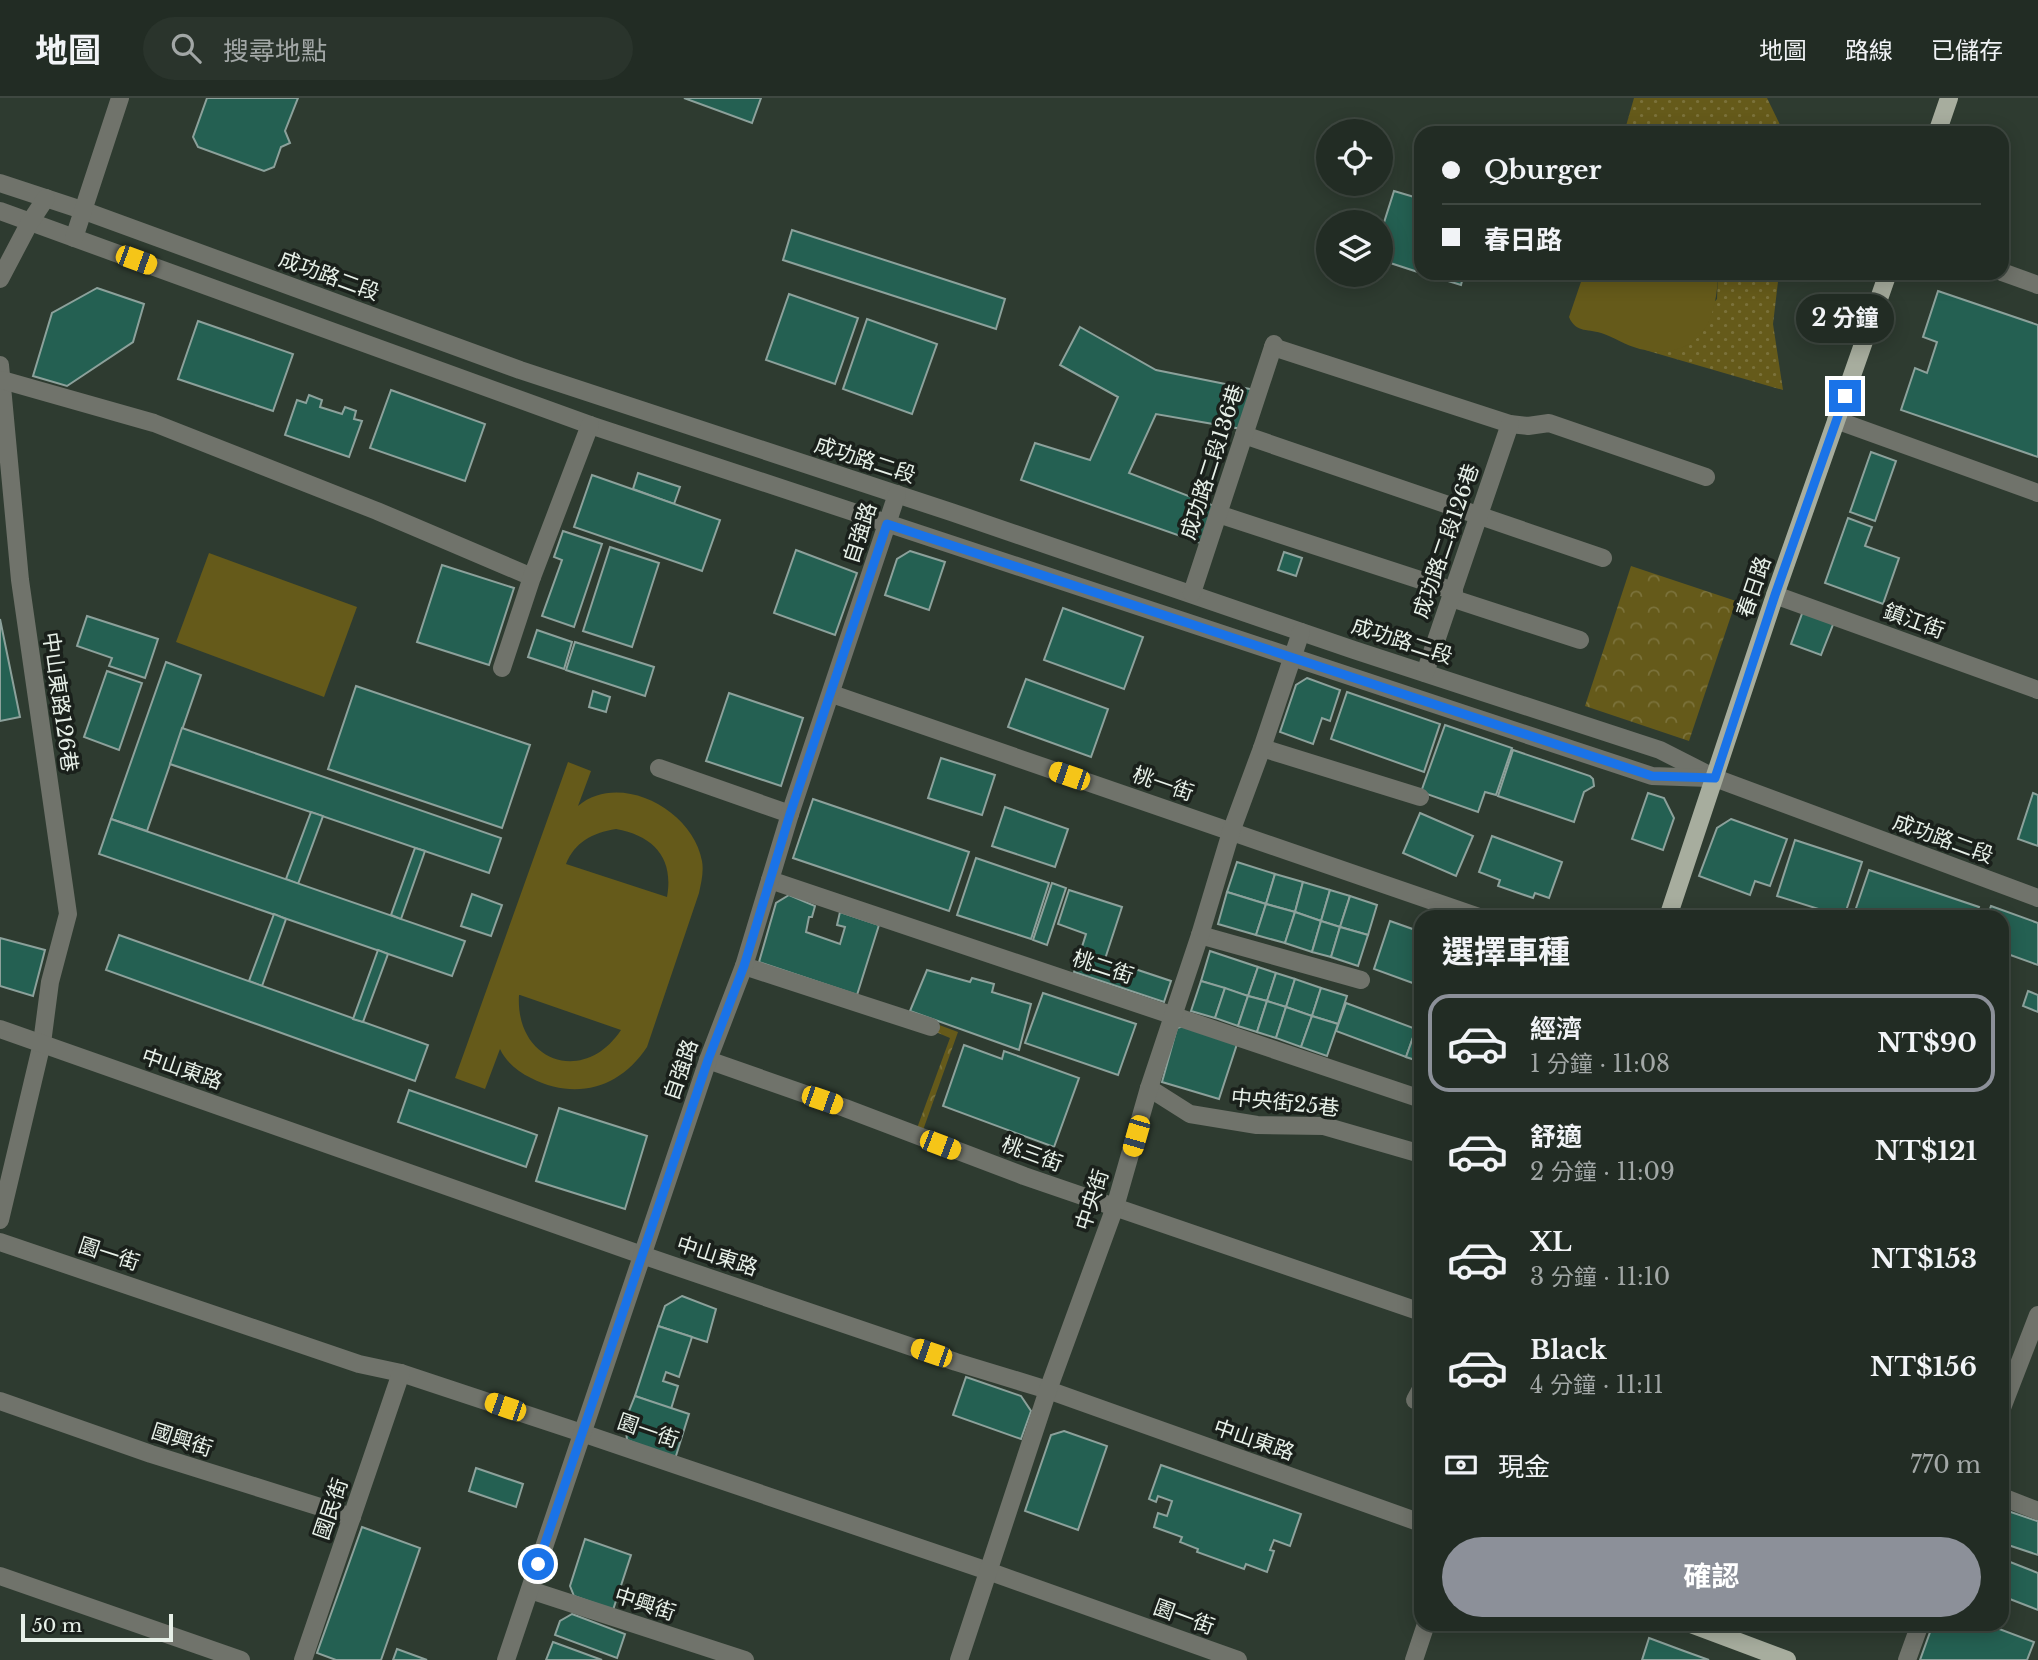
<!DOCTYPE html>
<html lang="zh-TW">
<head>
<meta charset="utf-8">
<style>
	body { margin:0; font-family:"Libre Baskerville","Noto Sans TC",serif; background:#2a342c; color:#f1f3f6; height:100vh; display:flex; flex-direction:column; font-size:26px; white-space:nowrap }
	* { box-sizing:border-box; margin:0 }
	p { font-size:23px; color:#a2a7a6 }
	.icon { flex:none; width:38px; height:38px; fill:none; stroke:currentColor; stroke-width:2; stroke-linecap:round; stroke-linejoin:round }
	.map { position:relative; flex:1; overflow:hidden }
	.side { position:absolute; left:1414px; top:812px; width:595px; height:721px; display:flex; flex-direction:column; background:#222c24; border-radius:21px; box-shadow:0 4px 18px #0003,0 0 0 2px #3f4841 }
	.side>* { flex:none }
	.hud { position:absolute; left:1414px; top:28px; width:595px; height:154px; border-radius:21px; box-shadow:0 4px 18px #0003,0 0 0 2px #3f4841; display:grid; align-content:center; height:154px; padding:0 28px; background:#222c24 }
	.controls { position:absolute; left:1316px; top:21px; display:grid; gap:14px }
	.controls a { display:grid; place-items:center; width:77px; height:77px; border-radius:50%; background:#222c24; box-shadow:0 4px 18px #0003,0 0 0 2px #3f4841; font-size:35px }
	.scale { position:absolute; left:21px; bottom:18px; width:152px; box-sizing:border-box; padding-left:7px; border:4px solid #e7f0e8; border-top:0; font-size:19px; line-height:24px; white-space:nowrap; color:#e7f0e8; -webkit-text-stroke:5px #1a201b; paint-order:stroke }
	.end { position:absolute; width:32px; height:32px; margin:-16px; border:9px solid #1a73e8; background:#fff; box-shadow:0 0 0 4px #fff }
	.from { border-radius:50% }
	.bubble { position:absolute; height:49px; border-radius:24px; background:#222c24; box-shadow:0 4px 18px #0003,0 0 0 2px #3f4841; font-size:23px; font-weight:700; line-height:49px; text-align:center }
	.car { position:absolute; width:21px; height:42px; margin:-21px -10px; border-radius:9px; box-shadow:0 0 5px 2px #0007; background:linear-gradient(#f5c518 24%,#345 0 40%,#f5c518 0 76%,#345 0 86%,#f5c518 0) }
	.hud b { display:flex; align-items:center; gap:24px; height:66px; font-size:26px }
	.hud b+b { border-top:2px solid #3f4841 }
	.hud i { width:18px; height:18px; background:#f1f3f6 }
	ul { padding:0; list-style:none }
	li { display:flex; align-items:center; gap:21px; height:98px; margin:0 14px 10px; padding:0 14px; border:4px solid transparent; border-radius:21px }
	li div { flex:1 }
	li b { display:block; font-size:26px }
	li em { font-style:normal; font-weight:700 }
	li.on { border-color:#8c9099 }
	li>.icon { width:63px; height:63px; stroke-width:1.5 }
	h2 { padding:0 28px; font-size:32px; line-height:84px }
	.pay { display:flex; align-items:center; gap:18px; height:77px; padding:0 28px; font-size:26px }
	.pay p { margin-inline-start:auto }
	.cta { display:flex; gap:14px; margin-top:auto; padding:14px 28px }
	.cta a { flex:1; height:80px; border-radius:42px; background:#8c9099; color:#fff; font-size:28px; font-weight:700; line-height:80px; text-align:center }
	header { display:flex; align-items:center; gap:42px; box-sizing:border-box; height:98px; padding:0 35px; background:#222c24; border-bottom:2px solid #3f4841 }
	header strong { font-size:33px }
	nav { display:flex; gap:38px; margin-inline-start:auto; font-size:24px }
	.search { width:490px; height:63px; background:#2a342c; display:flex; align-items:center; gap:18px; box-sizing:border-box; padding:0 24px; border-radius:38px; color:#a2a7a6; font-size:26px }
	.map>svg:first-child { display:block }
	.grass { fill:url(#grass-dots) }
	.park { fill:url(#park-crowns) }
	.pitch { fill:#655a1a; fill-rule:evenodd }
	.building { fill:#246052; stroke:#8ca19b; stroke-width:2 }
	.lines { fill:none; stroke-linecap:round; stroke-linejoin:round }
	.minor { stroke:#70736b; stroke-width:18 }
	.major { stroke:#a7ad9e; stroke-width:18 }
	.route { stroke:#1a73e8; stroke-width:9 }
	.labels { text-anchor:middle; dominant-baseline:central; stroke-width:7; stroke-linejoin:round; paint-order:stroke }
	.street-label { font-size:21px; fill:#e7f0e8; stroke:#1a201b }
</style>
</head>
<body>
<header>
<strong>地圖</strong>
<div class="search"><svg class="icon" aria-label="search" viewBox="0 0 24 24"><circle cx="10" cy="10" r="6"/><path d="M15 15l6 6"/></svg>搜尋地點</div>
<nav><a>地圖</a><a>路線</a><a>已儲存</a></nav>
</header>
<div class="map">
<svg width="2038" height="1562" viewBox="0 0 2038 1562">
	<defs>
		<pattern id="grass-dots" width="8" height="8" patternUnits="userSpaceOnUse" patternTransform="scale(1.75)"><rect width="8" height="8" fill="#655a1a"/><path d="M2 2h.1M6 6h.1" fill="none" stroke="#7b723b" stroke-width="1.8" stroke-linecap="round"/></pattern>
		<pattern id="park-crowns" width="20" height="18" patternUnits="userSpaceOnUse" patternTransform="scale(1.75)"><rect width="20" height="18" fill="#655a1a"/><path d="M2 6a3 3 0 1 1 6 0M12 15a3 3 0 1 1 6 0" fill="none" stroke="#7b723b"/></pattern>
	</defs>
	<rect width="100%" height="100%" fill="#2e3b30"/>
	<g class="grass">
		<polygon points="1634,0 1767,0 1784,35 1624,35"/>
		<polygon points="1718,175 1779,175 1773,226 1783,292 1645,252 1670,251 1717,201"/>
	</g>
	<g class="park">
		<polygon points="1631,468 1736,503 1689,643 1585,608"/>
		<polygon points="934,925 958,934 922,1035 916,1033 950,940 931,932"/>
	</g>
	<g class="pitch">
		<path d="M1584,175H1718C1717,222 1701,261 1645,252C1631,250 1617,241 1604,236C1589,230 1576,236 1569,219Z"/>
		<polygon points="209,455 357,509 324,599 176,544"/>
		<path d="M568,664L591,673L578,708C620,673 693,712 702,763C704,774 701,785 699,795L647,949C620,990 576,1003 531,980C518,974 506,964 500,951L485,991L455,980ZM616,731C654,738 674,760 667,799L566,766C575,744 592,735 616,731ZM519,897H520L621,932C584,988 515,964 519,897Z"/>
	</g>
	<g class="building">
		<polygon points="207,0 298,0 285,33 290,45 281,49 274,69 264,73 198,49 193,39"/>
		<polygon points="684,0 761,0 752,25"/>
		<polygon points="1394,93 1421,101 1421,175 1381,162 1381,134"/>
		<polygon points="792,132 1005,201 996,231 783,162"/>
		<polygon points="1422,175 1464,175 1461,187"/>
		<polygon points="97,190 144,206 133,244 67,288 33,278 52,215"/>
		<polygon points="1938,193 2038,227 2038,359 1901,312 1915,270 1927,275 1937,244 1923,239"/>
		<polygon points="789,196 858,220 835,286 766,262"/>
		<polygon points="867,221 937,246 912,316 843,291"/>
		<polygon points="198,223 293,256 273,313 178,281"/>
		<polygon points="1080,229 1156,272 1255,292 1242,331 1156,316 1129,375 1217,409 1206,447 1021,382 1035,345 1090,362 1118,299 1060,267"/>
		<polygon points="391,292 485,326 465,383 370,350"/>
		<polygon points="309,297 322,302 320,309 342,316 345,309 356,313 354,321 362,323 349,359 285,337 297,302 306,305"/>
		<polygon points="1871,354 1896,363 1875,423 1850,414"/>
		<polygon points="638,375 680,389 674,406 633,391"/>
		<polygon points="592,377 720,422 702,473 574,429"/>
		<polygon points="1848,420 1872,429 1865,448 1899,460 1883,506 1825,485"/>
		<polygon points="563,433 602,446 574,529 542,518 562,462 554,459"/>
		<polygon points="610,449 659,465 632,549 583,533"/>
		<polygon points="796,452 857,475 835,537 774,515"/>
		<polygon points="910,453 945,464 929,512 885,497 897,461"/>
		<polygon points="1284,454 1302,460 1296,478 1278,472"/>
		<polygon points="442,467 514,490 489,567 417,544"/>
		<polygon points="1063,510 1143,539 1124,591 1044,562"/>
		<polygon points="1803,513 1834,524 1821,557 1791,546"/>
		<polygon points="87,518 158,541 145,580 109,568 112,560 77,548"/>
		<polygon points="0,521 20,619 0,623"/>
		<polygon points="537,532 572,544 564,571 528,559"/>
		<polygon points="575,544 654,569 645,598 566,572"/>
		<polygon points="166,564 201,577 147,733 111,721"/>
		<polygon points="107,573 142,585 119,652 84,639"/>
		<polygon points="1307,580 1340,592 1330,623 1322,620 1313,646 1280,634 1296,587"/>
		<polygon points="1026,581 1108,611 1091,659 1008,629"/>
		<polygon points="356,588 530,647 502,730 328,671"/>
		<polygon points="593,593 610,599 606,614 589,609"/>
		<polygon points="1347,594 1440,626 1424,674 1331,641"/>
		<polygon points="729,595 803,620 781,688 706,663"/>
		<polygon points="1445,627 1512,650 1496,697 1485,694 1478,714 1421,694"/>
		<polygon points="182,630 501,740 489,775 170,666"/>
		<polygon points="1513,652 1590,678 1593,681 1594,688 1584,694 1574,724 1498,698"/>
		<polygon points="941,660 995,677 982,717 928,700"/>
		<polygon points="1648,695 1664,700 1674,720 1663,752 1632,741"/>
		<polygon points="2033,695 2038,697 2038,748 2018,741"/>
		<polygon points="813,701 969,754 949,813 793,760"/>
		<polygon points="1005,709 1068,731 1055,769 992,748"/>
		<polygon points="311,714 323,718 298,786 286,781"/>
		<polygon points="1420,715 1473,738 1456,778 1403,755"/>
		<polygon points="111,721 465,843 452,878 99,756"/>
		<polygon points="1731,721 1787,741 1770,788 1755,783 1750,797 1699,778 1717,730"/>
		<polygon points="1492,738 1562,764 1549,800 1535,795 1533,800 1498,788 1500,782 1479,774"/>
		<polygon points="1795,742 1862,764 1844,819 1777,798"/>
		<polygon points="415,750 425,753 401,821 391,817"/>
		<polygon points="976,760 1049,785 1031,841 957,817"/>
		<polygon points="1237,764 1275,776 1266,806 1227,794"/>
		<polygon points="1869,772 1979,809 1976,819 1853,819"/>
		<polygon points="1275,776 1303,784 1295,814 1266,806"/>
		<polygon points="1303,784 1330,792 1321,823 1295,814"/>
		<polygon points="1052,785 1066,790 1047,847 1033,842"/>
		<polygon points="1069,792 1122,809 1105,861 1171,883 1164,904 1074,874 1086,836 1058,826"/>
		<polygon points="1330,792 1350,798 1340,829 1321,823"/>
		<polygon points="1227,794 1266,806 1256,837 1218,826"/>
		<polygon points="472,796 502,807 491,838 461,828"/>
		<polygon points="789,797 815,808 812,819 809,819 806,834 840,846 845,829 837,827 840,814 879,827 857,897 759,864 776,805"/>
		<polygon points="1350,798 1377,807 1368,837 1340,829"/>
		<polygon points="1266,806 1295,814 1285,845 1256,837"/>
		<polygon points="1991,808 2038,825 2038,867 2002,854 2002,819 1987,819"/>
		<polygon points="1295,814 1321,823 1312,854 1285,845"/>
		<polygon points="274,816 286,821 262,888 249,883"/>
		<polygon points="1321,823 1340,829 1331,859 1312,854"/>
		<polygon points="1390,823 1421,834 1415,855 1421,857 1421,888 1374,871"/>
		<polygon points="1340,829 1368,837 1358,868 1331,859"/>
		<polygon points="119,837 428,947 415,983 106,872"/>
		<polygon points="0,840 45,852 33,898 0,888"/>
		<polygon points="378,852 388,856 363,924 353,921"/>
		<polygon points="1210,853 1258,869 1248,898 1201,883"/>
		<polygon points="1258,869 1276,875 1267,903 1248,898"/>
		<polygon points="927,872 970,884 972,880 994,886 992,894 1031,906 1019,952 910,913"/>
		<polygon points="1276,875 1295,881 1286,909 1267,903"/>
		<polygon points="1295,881 1321,890 1312,918 1286,909"/>
		<polygon points="1201,883 1225,890 1215,920 1191,913"/>
		<polygon points="1225,890 1248,898 1238,928 1215,920"/>
		<polygon points="1321,890 1347,898 1338,926 1312,918"/>
		<polygon points="2028,893 2038,897 2038,914 2023,908"/>
		<polygon points="1043,895 1136,926 1118,977 1025,945"/>
		<polygon points="1248,898 1267,903 1257,934 1238,928"/>
		<polygon points="1267,903 1286,909 1276,940 1257,934"/>
		<polygon points="1346,905 1416,931 1406,959 1336,933"/>
		<polygon points="1286,909 1312,918 1301,949 1276,940"/>
		<polygon points="1312,918 1338,926 1327,958 1301,949"/>
		<polygon points="1191,926 1238,943 1219,1001 1162,984 1177,930"/>
		<polygon points="1416,931 1421,933 1421,964 1406,959"/>
		<polygon points="964,947 1002,961 1004,953 1079,980 1054,1049 943,1008"/>
		<polygon points="409,992 537,1037 526,1069 398,1024"/>
		<polygon points="559,1010 647,1038 625,1111 536,1083"/>
		<polygon points="682,1198 716,1211 707,1244 658,1228 665,1208"/>
		<polygon points="658,1228 692,1239 679,1279 666,1274 663,1283 678,1288 671,1311 635,1298"/>
		<polygon points="966,1279 1021,1298 1031,1313 1021,1341 953,1317"/>
		<polygon points="635,1298 689,1316 675,1361 627,1342 625,1323"/>
		<polygon points="1064,1333 1107,1348 1078,1432 1025,1413 1051,1337"/>
		<polygon points="1161,1367 1301,1416 1290,1448 1274,1442 1270,1452 1274,1453 1267,1474 1246,1466 1244,1471 1197,1454 1198,1451 1180,1444 1182,1439 1154,1429 1158,1415 1167,1418 1172,1403 1158,1398 1156,1404 1149,1401"/>
		<polygon points="476,1370 523,1386 516,1409 469,1393"/>
		<polygon points="2002,1411 2037,1423 2038,1420 2038,1457 2002,1445"/>
		<polygon points="362,1429 420,1450 381,1562 336,1562 317,1555"/>
		<polygon points="585,1441 631,1457 613,1512 574,1498 570,1488"/>
		<polygon points="2005,1462 2038,1475 2038,1512 2002,1498 2002,1469"/>
		<polygon points="572,1516 625,1536 617,1560 555,1537 560,1523"/>
		<polygon points="1933,1526 1986,1526 2034,1544 2027,1562 1920,1562"/>
		<polygon points="1649,1540 1684,1553 1709,1562 1642,1562"/>
		<polygon points="553,1544 602,1562 546,1562"/>
		<polygon points="397,1551 427,1562 393,1562"/>
	</g>
	<g class="lines">
		<g class="minor">
			<polyline points="0,85 82,112 520,272 951,414 1354,552 1660,652 1715,680 2038,800"/>
			<polyline points="0,113 590,327 1652,678 1709,680"/>
			<polyline points="74,140 120,0"/>
			<polyline points="2002,174 2038,187"/>
			<polyline points="0,181 30,124 46,100"/>
			<polyline points="1273,249 1510,326 1528,328 1549,325 1706,379"/>
			<polyline points="0,267 20,482 68,816 50,884 42,945 0,1122"/>
			<polyline points="2,282 154,325 377,413 532,479"/>
			<polyline points="1836,322 2038,395"/>
			<polyline points="1244,337 1603,460"/>
			<polyline points="1218,416 1454,493"/>
			<polyline points="1192,495 1274,246"/>
			<polyline points="1775,497 2038,592"/>
			<polyline points="1451,500 1580,542"/>
			<polyline points="502,570 532,479 590,327"/>
			<polyline points="1425,575 1510,326"/>
			<polyline points="832,596 1479,819"/>
			<polyline points="1262,650 1420,699"/>
			<polyline points="659,670 790,716"/>
			<polyline points="770,782 1421,1001"/>
			<polyline points="1200,837 1361,882"/>
			<polyline points="744,868 931,929"/>
			<polyline points="0,931 642,1157 956,1264 1048,1292 1421,1425"/>
			<polyline points="708,962 845,1010 1024,1078 1421,1214"/>
			<polyline points="1149,990 1190,1016 1257,1027 1324,1028 1421,1056"/>
			<polyline points="0,1144 359,1266 401,1275 582,1335 988,1473 1238,1562"/>
			<polyline points="1415,1302 1421,1291"/>
			<polyline points="0,1303 151,1356 352,1419"/>
			<polyline points="2002,1310 2038,1217"/>
			<polyline points="2002,1399 2038,1413"/>
			<polyline points="0,1478 241,1562"/>
			<polyline points="530,1492 745,1562"/>
			<polyline points="303,1562 401,1275"/>
			<polyline points="506,1562 708,962 744,868 790,716 897,396"/>
			<polyline points="959,1562 1048,1292 1115,1109 1149,990 1200,837 1231,734 1262,650 1301,534"/>
			<polyline points="1414,1562 1426,1526"/>
			<polyline points="1907,1562 1920,1526"/>
		</g>
		<g class="major">
			<polyline points="1937,35 1949,0"/>
			<polyline points="1668,819 1775,497 1888,175"/>
			<polyline points="1691,1526 1787,1562"/>
		</g>
	</g>
	<g class="lines">
		<polyline class="route" points="538,1466 708,962 744,868 790,716 887,426 1652,678 1715,680 1775,497 1845,298"/>
	</g>
	<g class="labels">
		<g class="street-label">
			<text transform="translate(329 178) rotate(20)">成功路二段</text>
			<text transform="translate(865 362) rotate(18)">成功路二段</text>
			<text transform="translate(1212 364) rotate(-72)">成功路二段136巷</text>
			<text transform="translate(860 435) rotate(-72)">自強路</text>
			<text transform="translate(1446 443) rotate(-71)">成功路二段126巷</text>
			<text transform="translate(1754 489) rotate(-71)">春日路</text>
			<text transform="translate(1914 523) rotate(20)">鎮江街</text>
			<text transform="translate(1402 543) rotate(18)">成功路二段</text>
			<text transform="translate(60 604) rotate(82)">中山東路126巷</text>
			<text transform="translate(1163 686) rotate(19)">桃一街</text>
			<text transform="translate(1943 741) rotate(20)">成功路二段</text>
			<text transform="translate(1103 869) rotate(18)">桃二街</text>
			<text transform="translate(182 971) rotate(19)">中山東路</text>
			<text transform="translate(681 972) rotate(-71)">自強路</text>
			<text transform="translate(1285 1005) rotate(6)">中央街25巷</text>
			<text transform="translate(1032 1056) rotate(20)">桃三街</text>
			<text transform="translate(1092 1102) rotate(-72)">中央街</text>
			<text transform="translate(109 1156) rotate(18)">園一街</text>
			<text transform="translate(717 1158) rotate(18)">中山東路</text>
			<text transform="translate(648 1333) rotate(19)">園一街</text>
			<text transform="translate(182 1342) rotate(18)">國興街</text>
			<text transform="translate(1254 1342) rotate(19)">中山東路</text>
			<text transform="translate(331 1411) rotate(-71)">國民街</text>
			<text transform="translate(645 1506) rotate(18)">中興街</text>
			<text transform="translate(1184 1519) rotate(20)">園一街</text>
		</g>
	</g>
</svg>
<div class="controls">
<a><svg class="icon" aria-label="locate" viewBox="0 0 24 24"><circle cx="12" cy="12" r="6"/><path d="M12 2v4M12 18v4M2 12h4M18 12h4"/></svg></a>
<a><svg class="icon" aria-label="layers" viewBox="0 0 24 24"><path d="M12 4l9 5-9 5-9-5zM3 14l9 5 9-5"/></svg></a>
</div>
<div class="scale">50 m</div>
<i class="end from" style="left:538px;top:1466px"></i>
<i class="end" style="left:1845px;top:298px"></i>
<div class="bubble" style="left:1796px;top:196px;width:98px">2 分鐘</div>
<i class="car" style="left:136px;top:162px;rotate:110deg"></i>
<i class="car" style="left:1069px;top:678px;rotate:289deg"></i>
<i class="car" style="left:822px;top:1002px;rotate:109deg"></i>
<i class="car" style="left:1136px;top:1038px;rotate:196deg"></i>
<i class="car" style="left:940px;top:1047px;rotate:111deg"></i>
<i class="car" style="left:931px;top:1255px;rotate:289deg"></i>
<i class="car" style="left:505px;top:1309px;rotate:289deg"></i>
<div class="hud">
<b><i class="from"></i>Qburger</b>
<b><i></i>春日路</b>
</div>
<section class="side">
<h2>選擇車種</h2>
<ul>
<li class="on"><svg class="icon" aria-label="car" viewBox="0 0 24 24"><path d="M5 17H2v-5l4-1 3-4h7l3 4 3 1v5h-3M9 17h6M6 11h13"/><circle cx="7" cy="17" r="2"/><circle cx="17" cy="17" r="2"/></svg><div><b>經濟</b><p>1 分鐘 · 11:08</p></div><em>NT$90</em></li>
<li><svg class="icon" aria-label="car" viewBox="0 0 24 24"><path d="M5 17H2v-5l4-1 3-4h7l3 4 3 1v5h-3M9 17h6M6 11h13"/><circle cx="7" cy="17" r="2"/><circle cx="17" cy="17" r="2"/></svg><div><b>舒適</b><p>2 分鐘 · 11:09</p></div><em>NT$121</em></li>
<li><svg class="icon" aria-label="car" viewBox="0 0 24 24"><path d="M5 17H2v-5l4-1 3-4h7l3 4 3 1v5h-3M9 17h6M6 11h13"/><circle cx="7" cy="17" r="2"/><circle cx="17" cy="17" r="2"/></svg><div><b>XL</b><p>3 分鐘 · 11:10</p></div><em>NT$153</em></li>
<li><svg class="icon" aria-label="car" viewBox="0 0 24 24"><path d="M5 17H2v-5l4-1 3-4h7l3 4 3 1v5h-3M9 17h6M6 11h13"/><circle cx="7" cy="17" r="2"/><circle cx="17" cy="17" r="2"/></svg><div><b>Black</b><p>4 分鐘 · 11:11</p></div><em>NT$156</em></li>
</ul>
<div class="pay"><svg class="icon" aria-label="cash" viewBox="0 0 24 24"><path d="M3 7h18v10H3z"/><circle cx="12" cy="12" r="2"/></svg>現金<p>770 m</p></div>
<div class="cta"><a>確認</a></div>
</section>
</div>
</body>
</html>
